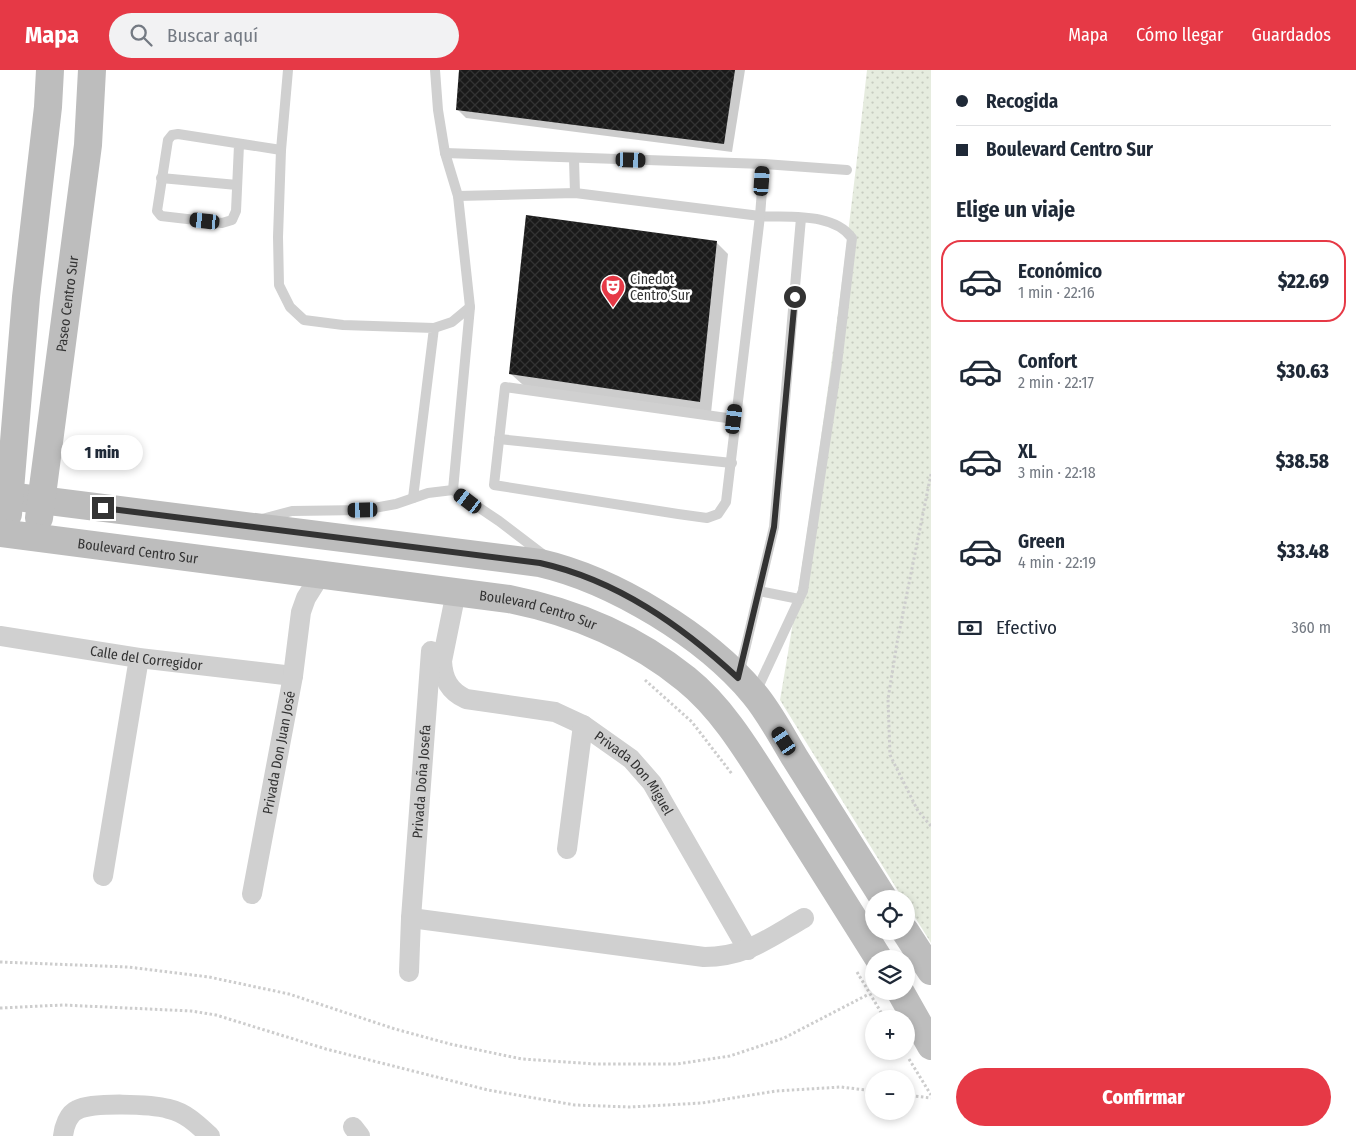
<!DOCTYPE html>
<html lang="es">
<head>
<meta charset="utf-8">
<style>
	body { margin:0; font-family:"Fira Sans Condensed",sans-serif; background:#f2f2f3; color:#1f2937; height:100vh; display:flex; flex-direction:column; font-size:19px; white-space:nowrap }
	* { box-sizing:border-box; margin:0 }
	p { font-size:16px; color:#747a83 }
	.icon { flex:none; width:28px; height:28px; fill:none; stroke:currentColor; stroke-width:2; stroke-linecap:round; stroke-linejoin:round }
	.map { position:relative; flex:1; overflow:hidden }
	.drawer { display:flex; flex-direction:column; background:#fff; width:425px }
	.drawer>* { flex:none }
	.top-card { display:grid; align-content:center; height:110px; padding:0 25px; background:#fff }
	.buttons { position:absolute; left:865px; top:820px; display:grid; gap:10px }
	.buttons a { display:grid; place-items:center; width:50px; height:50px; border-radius:50%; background:#fff; box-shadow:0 2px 8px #0003; font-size:25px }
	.end { position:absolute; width:22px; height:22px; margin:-11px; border:6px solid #333; background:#fff; box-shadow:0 0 0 2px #fff }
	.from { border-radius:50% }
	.bubble { position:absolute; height:35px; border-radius:18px; background:#fff; box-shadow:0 2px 8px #0003; font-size:16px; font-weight:800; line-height:35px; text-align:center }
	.car { position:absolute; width:15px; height:30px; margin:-15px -8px; border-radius:6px; box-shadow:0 0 4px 1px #0007; background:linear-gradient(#222 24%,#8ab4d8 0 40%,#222 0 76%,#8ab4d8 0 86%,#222 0) }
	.top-card b { display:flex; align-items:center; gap:18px; height:48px; font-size:19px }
	.top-card b+b { border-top:1px solid #e0e1e3 }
	.top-card i { width:12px; height:12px; background:#1f2937 }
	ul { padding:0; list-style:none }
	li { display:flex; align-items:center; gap:15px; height:82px; margin:0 10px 8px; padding:0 15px; border:2px solid transparent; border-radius:20px }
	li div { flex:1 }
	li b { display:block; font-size:19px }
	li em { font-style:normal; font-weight:800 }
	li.selected { border-color:#e63946 }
	li>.icon { width:45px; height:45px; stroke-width:1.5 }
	h2 { padding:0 25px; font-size:22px; line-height:60px }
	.pay { display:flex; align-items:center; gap:12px; height:55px; padding:0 25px; font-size:19px }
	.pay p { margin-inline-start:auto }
	.cta { display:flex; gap:10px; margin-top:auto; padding:10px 25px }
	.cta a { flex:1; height:58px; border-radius:30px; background:#e63946; color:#fff; font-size:20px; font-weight:800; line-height:58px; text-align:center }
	header { display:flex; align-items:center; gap:30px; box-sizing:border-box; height:70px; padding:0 25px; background:#e63946; color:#fff }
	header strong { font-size:24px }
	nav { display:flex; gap:28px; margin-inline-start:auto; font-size:18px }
	.search { width:350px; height:45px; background:#f2f2f3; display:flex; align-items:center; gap:12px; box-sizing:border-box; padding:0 18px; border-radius:28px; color:#747a83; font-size:19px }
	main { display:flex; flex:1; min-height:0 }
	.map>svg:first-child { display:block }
	.grass { fill:url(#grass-dots) }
	.shadow { fill:#0003 }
	.building { fill:url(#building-cross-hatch) }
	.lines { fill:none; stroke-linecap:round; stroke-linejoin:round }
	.path { stroke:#cdcdcd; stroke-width:3; stroke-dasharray:2.5 2.5; stroke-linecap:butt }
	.lane { stroke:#d0d0d0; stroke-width:10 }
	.street { stroke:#d0d0d0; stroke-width:20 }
	.secondary { stroke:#bdbdbd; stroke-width:28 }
	.route { stroke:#333; stroke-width:6 }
	.labels { text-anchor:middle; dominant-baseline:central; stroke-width:5; stroke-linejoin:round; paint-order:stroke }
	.poi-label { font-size:14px; fill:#333; stroke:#fff; text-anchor:start }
	.street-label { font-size:14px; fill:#333; stroke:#fff }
</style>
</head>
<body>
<header>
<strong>Mapa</strong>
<div class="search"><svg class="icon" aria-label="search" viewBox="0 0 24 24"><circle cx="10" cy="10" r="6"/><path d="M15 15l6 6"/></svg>Buscar aquí</div>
<nav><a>Mapa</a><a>Cómo llegar</a><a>Guardados</a></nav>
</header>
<main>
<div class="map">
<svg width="931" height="1066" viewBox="0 0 931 1066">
	<defs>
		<pattern id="grass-dots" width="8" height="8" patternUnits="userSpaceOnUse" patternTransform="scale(1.25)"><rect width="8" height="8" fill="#e6ecdf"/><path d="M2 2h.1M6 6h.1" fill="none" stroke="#c6cbc0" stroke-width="1.8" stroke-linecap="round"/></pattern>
		<pattern id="building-cross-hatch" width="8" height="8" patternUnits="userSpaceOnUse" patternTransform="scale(1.25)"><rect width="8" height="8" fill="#1a1a1a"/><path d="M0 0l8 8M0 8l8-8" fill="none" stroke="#333"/></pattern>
	</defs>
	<rect width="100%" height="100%" fill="#fff"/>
	<path class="grass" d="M867,0H931V873L906,833V829H903L780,630C816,421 844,210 867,0Z"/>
	<g class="shadow">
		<polygon points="461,0 745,0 732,82 466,48 457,39"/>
		<polygon points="716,172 728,184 711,343 523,315 511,304"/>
	</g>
	<g class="building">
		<polygon points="459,0 735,0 724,74 456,40"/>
		<polygon points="526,145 717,171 700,332 509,304"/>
	</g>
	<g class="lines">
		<g class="path">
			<polyline points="931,404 897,573 888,629 890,685 918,741 931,756"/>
			<polyline points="645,610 692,652 732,704"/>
			<polyline points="0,892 128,897 209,907 289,924 395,959 450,974 522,989 595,994 677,994 730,986 784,968 869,924"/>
			<polyline points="857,902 885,949"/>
			<polyline points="0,938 63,935 191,941 216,945 326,979 488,1020 575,1035 630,1037 702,1033 776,1021 841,1017 874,1021"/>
			<polyline points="909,989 931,1025"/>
			<polyline points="906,1025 931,1028"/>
		</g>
		<g class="lane">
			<polyline points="288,0 281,80 278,167 279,215 290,237 304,250 343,255 434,258 413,428"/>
			<polyline points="435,0 438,40 445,83 458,126 470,237 453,420"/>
			<polyline points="239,75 236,141 232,150 222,153 161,146 157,141 168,70 172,65 178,64 281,80"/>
			<path d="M445,83L764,94L760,146C789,148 833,142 852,168L837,294L803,521L755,624"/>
			<polyline points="574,89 575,123"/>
			<polyline points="764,94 847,100"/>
			<polyline points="161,108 237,115"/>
			<polyline points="458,126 575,123 760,146 726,432 718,444 707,448 678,444 494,415 505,317 734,349"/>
			<polyline points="434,258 452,252 470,237"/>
			<polyline points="499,369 732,393"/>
			<polyline points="262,449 292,441 363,440 396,434 428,423 453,420 499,451 545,486"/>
			<polyline points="759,521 799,529"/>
			<polyline points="739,605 774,457 801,148"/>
		</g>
		<g class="street">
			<path id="s1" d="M456,522L442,591C443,609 449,621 466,629L555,642L583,655L631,689L652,713L748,880"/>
			<path id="s2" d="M0,566L139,588L293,606"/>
			<polyline points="567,779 583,655"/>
			<polyline points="103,806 139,588"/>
			<path id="s3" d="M252,824L293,606L301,542L306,528L321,504"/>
			<path d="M411,848L704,887C746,887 769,868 804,848"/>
			<path id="s4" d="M409,902L411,848L431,581"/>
			<polyline points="353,1057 360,1066"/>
			<path d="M63,1066C64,1057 68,1044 77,1040C93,1032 151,1034 169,1039C186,1043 197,1054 210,1066"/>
		</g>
		<g class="secondary">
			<path d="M0,425L540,493C614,510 706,566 754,624C770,643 782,667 795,688C825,735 854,782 884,829"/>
			<polyline points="8,444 26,227 48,37 50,0"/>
			<path id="s5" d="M39,448L88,75L92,0"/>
			<path id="s6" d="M0,463L509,529C574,542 634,567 686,609C727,642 754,692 782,735C814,786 847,838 879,889"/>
			<polyline points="905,861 931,901"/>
			<polyline points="900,921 931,976"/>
		</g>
	</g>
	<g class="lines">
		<path class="route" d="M103,438L540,493C617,510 682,556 738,608L774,457L795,227"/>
	</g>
	<defs>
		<symbol id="theatre-pin" viewBox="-11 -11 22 30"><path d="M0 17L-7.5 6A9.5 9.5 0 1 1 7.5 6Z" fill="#e63946" stroke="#fff"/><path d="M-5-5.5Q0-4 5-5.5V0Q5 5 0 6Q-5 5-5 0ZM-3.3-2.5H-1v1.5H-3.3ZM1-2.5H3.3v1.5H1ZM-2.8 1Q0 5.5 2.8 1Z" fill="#fff"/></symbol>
	</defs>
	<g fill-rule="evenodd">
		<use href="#theatre-pin" x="599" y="203" width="28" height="38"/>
	</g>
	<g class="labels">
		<g class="poi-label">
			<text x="630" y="209">Cinedot<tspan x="630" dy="16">Centro Sur</tspan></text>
		</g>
		<g class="street-label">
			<text stroke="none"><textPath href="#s5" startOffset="216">Paseo Centro Sur</textPath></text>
			<text stroke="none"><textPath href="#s6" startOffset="139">Boulevard Centro Sur</textPath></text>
			<text stroke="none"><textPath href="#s6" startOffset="544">Boulevard Centro Sur</textPath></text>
			<text stroke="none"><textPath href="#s2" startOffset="148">Calle del Corregidor</textPath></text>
			<text stroke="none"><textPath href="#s3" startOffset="144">Privada Don Juan José</textPath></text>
			<text stroke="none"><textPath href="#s1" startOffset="310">Privada Don Miguel</textPath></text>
			<text stroke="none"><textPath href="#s4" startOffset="191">Privada Doña Josefa</textPath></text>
		</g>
	</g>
</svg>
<div class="buttons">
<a><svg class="icon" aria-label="locate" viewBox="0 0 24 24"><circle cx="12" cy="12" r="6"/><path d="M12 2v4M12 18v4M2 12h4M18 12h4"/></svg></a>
<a><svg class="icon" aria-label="layers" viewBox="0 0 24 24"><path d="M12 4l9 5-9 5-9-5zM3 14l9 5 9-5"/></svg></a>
<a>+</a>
<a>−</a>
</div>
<i class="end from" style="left:795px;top:227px"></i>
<i class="end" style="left:103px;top:438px"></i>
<div class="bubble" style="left:61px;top:365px;width:82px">1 min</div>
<i class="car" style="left:631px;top:90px;rotate:92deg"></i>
<i class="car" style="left:762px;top:111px;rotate:4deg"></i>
<i class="car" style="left:205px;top:151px;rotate:276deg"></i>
<i class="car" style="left:734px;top:349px;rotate:7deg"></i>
<i class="car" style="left:468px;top:431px;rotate:307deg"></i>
<i class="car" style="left:363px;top:440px;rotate:269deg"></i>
<i class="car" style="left:784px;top:671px;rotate:327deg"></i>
</div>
<section class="drawer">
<div class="top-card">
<b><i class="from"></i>Recogida</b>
<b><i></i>Boulevard Centro Sur</b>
</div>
<h2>Elige un viaje</h2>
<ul>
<li class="selected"><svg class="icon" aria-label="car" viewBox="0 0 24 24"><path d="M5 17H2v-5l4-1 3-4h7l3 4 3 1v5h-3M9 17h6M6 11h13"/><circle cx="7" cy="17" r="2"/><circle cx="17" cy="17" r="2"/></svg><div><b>Económico</b><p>1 min · 22:16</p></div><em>$22.69</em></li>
<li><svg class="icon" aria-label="car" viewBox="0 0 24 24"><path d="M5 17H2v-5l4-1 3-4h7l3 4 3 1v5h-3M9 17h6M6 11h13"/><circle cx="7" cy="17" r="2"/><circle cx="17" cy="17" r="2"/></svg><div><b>Confort</b><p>2 min · 22:17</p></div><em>$30.63</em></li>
<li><svg class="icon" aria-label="car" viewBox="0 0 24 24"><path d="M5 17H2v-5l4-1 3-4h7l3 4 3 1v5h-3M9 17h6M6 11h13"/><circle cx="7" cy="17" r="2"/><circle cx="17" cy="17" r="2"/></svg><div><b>XL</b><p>3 min · 22:18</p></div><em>$38.58</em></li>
<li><svg class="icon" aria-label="car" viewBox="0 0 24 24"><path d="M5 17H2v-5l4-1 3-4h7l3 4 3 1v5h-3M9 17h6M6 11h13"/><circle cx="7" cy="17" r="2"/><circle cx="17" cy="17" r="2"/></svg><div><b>Green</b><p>4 min · 22:19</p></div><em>$33.48</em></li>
</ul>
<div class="pay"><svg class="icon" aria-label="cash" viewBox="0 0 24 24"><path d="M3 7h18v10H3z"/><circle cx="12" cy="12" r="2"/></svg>Efectivo<p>360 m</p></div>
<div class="cta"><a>Confirmar</a></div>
</section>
</main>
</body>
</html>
